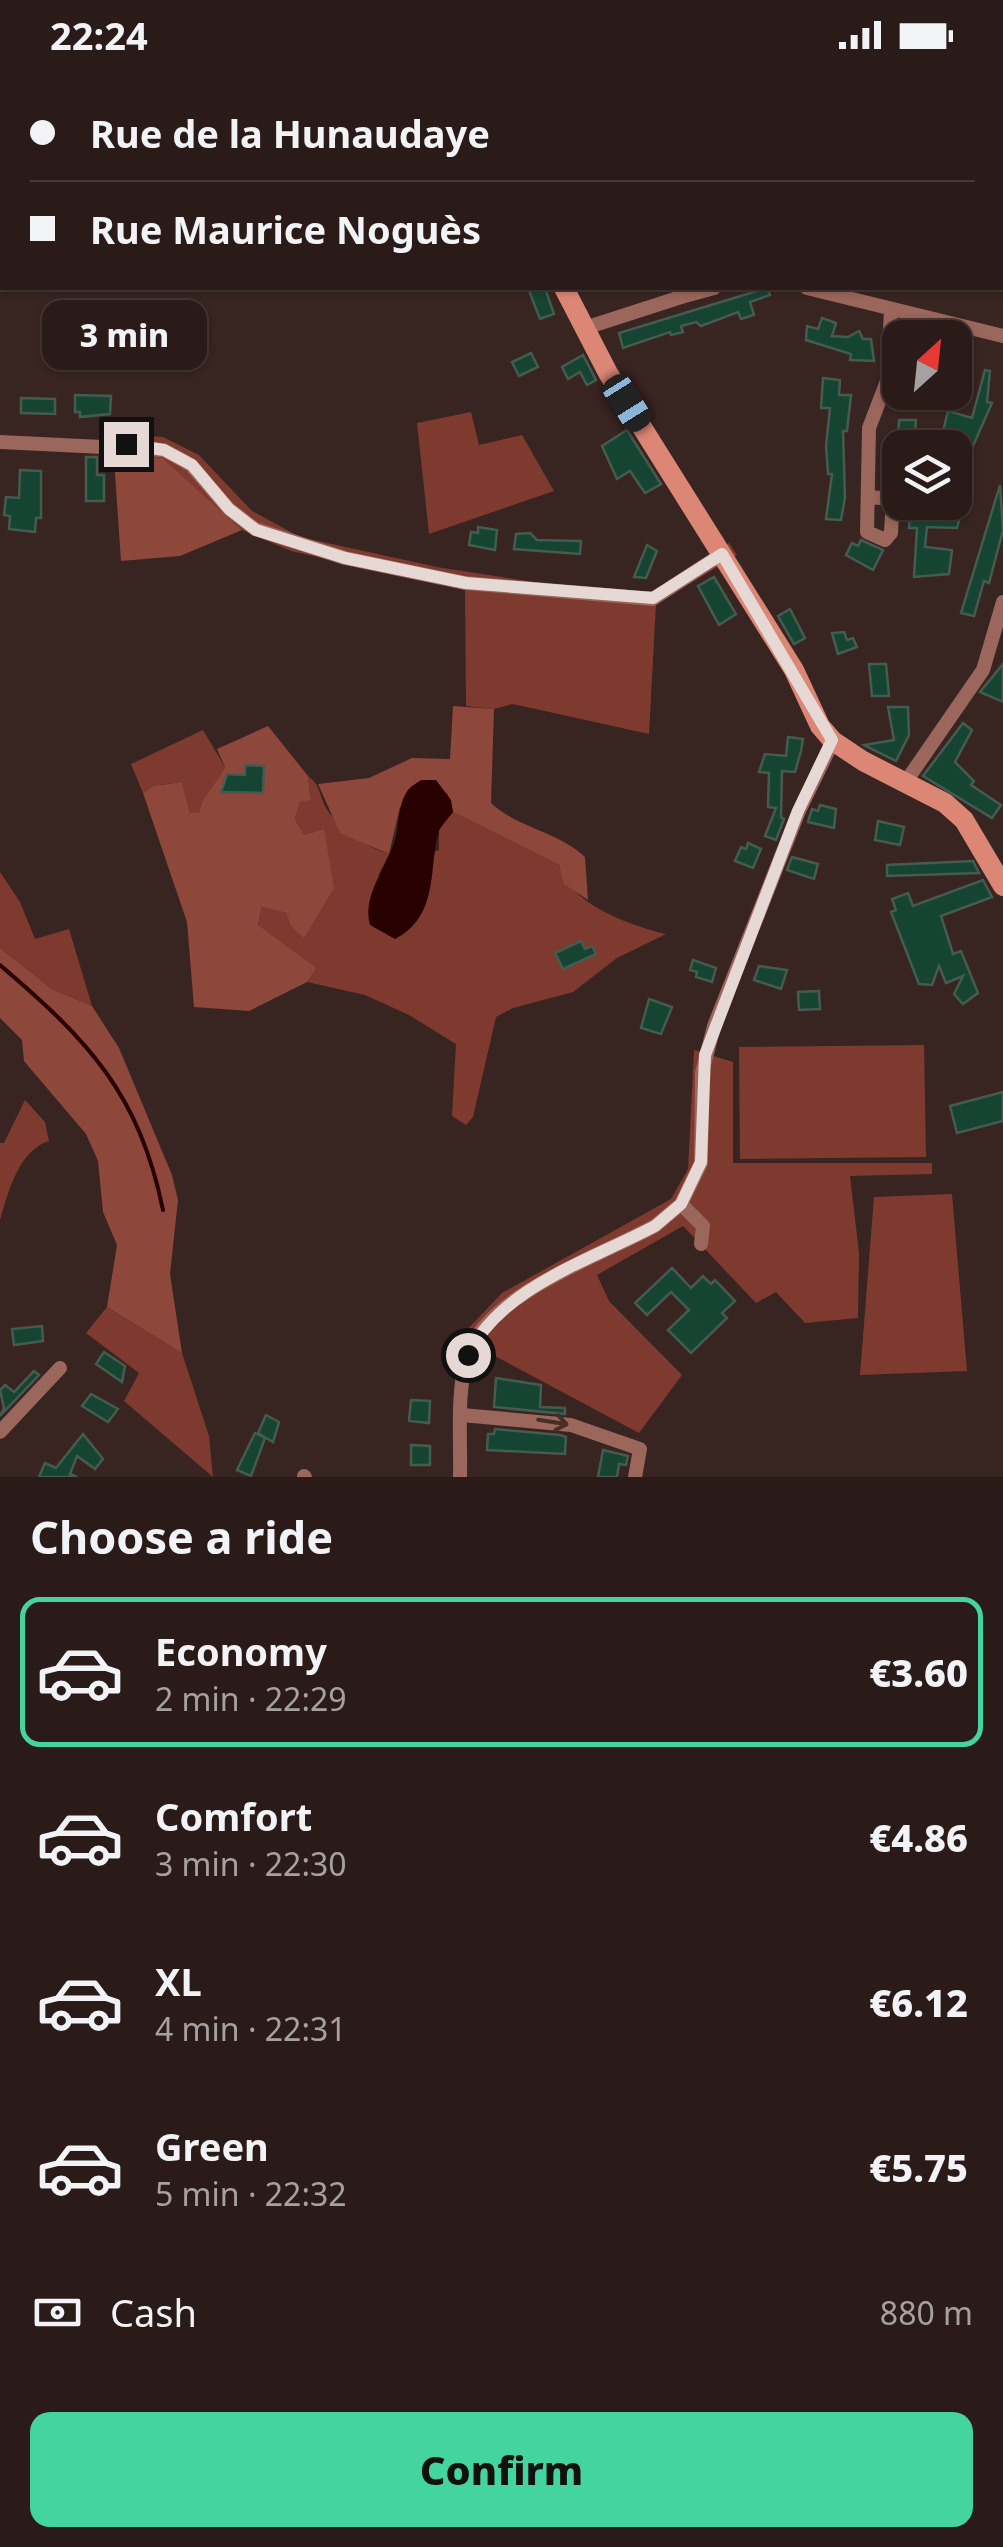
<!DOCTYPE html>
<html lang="en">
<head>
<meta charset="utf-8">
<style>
	body { margin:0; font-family:"Noto Sans",sans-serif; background:#362825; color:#f1f3f6; height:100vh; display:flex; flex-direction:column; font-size:38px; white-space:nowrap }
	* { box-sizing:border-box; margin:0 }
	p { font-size:32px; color:#a5a1a2 }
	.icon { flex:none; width:55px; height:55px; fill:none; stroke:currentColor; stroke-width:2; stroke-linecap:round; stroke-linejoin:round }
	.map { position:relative; height:1407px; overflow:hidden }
	.sheet { display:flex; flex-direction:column; background:#2a1b18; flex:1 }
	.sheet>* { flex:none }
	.top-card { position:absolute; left:0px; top:0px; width:1005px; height:220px; box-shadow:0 2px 8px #0004,0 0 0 2px #463937; display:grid; align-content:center; height:220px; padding:0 30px; background:#2a1b18 }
	.needle { width:65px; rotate:27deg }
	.buttons { position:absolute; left:882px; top:250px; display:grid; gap:20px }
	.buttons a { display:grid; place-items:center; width:90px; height:90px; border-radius:20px; background:#2a1b18; box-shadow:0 2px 8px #0004,0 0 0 2px #463937; font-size:50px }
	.end { position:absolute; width:45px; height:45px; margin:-22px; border:12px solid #e6d8d5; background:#111; box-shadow:0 0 0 5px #111 }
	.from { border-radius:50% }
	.bubble { position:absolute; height:70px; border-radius:20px; background:#2a1b18; box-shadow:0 2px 8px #0004,0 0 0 2px #463937; font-size:32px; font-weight:800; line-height:70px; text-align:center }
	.car { position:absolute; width:30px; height:60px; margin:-30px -15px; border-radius:12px; box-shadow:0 0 8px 2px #0007; background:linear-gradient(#222 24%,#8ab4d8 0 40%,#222 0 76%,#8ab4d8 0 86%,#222 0) }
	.top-card b { display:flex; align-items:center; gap:35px; height:95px; font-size:38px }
	.top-card b+b { border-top:2px solid #463937 }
	.top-card i { width:25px; height:25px; background:#f1f3f6 }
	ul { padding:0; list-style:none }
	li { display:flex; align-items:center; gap:30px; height:150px; margin:0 20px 15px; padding:0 10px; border:5px solid transparent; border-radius:20px }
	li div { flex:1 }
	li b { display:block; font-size:38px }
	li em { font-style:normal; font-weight:800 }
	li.current { border-color:#44d49f }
	li>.icon { width:90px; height:90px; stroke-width:1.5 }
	h2 { padding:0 30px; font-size:45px; line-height:120px }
	.pay { display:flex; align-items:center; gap:25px; height:110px; padding:0 30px; font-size:38px }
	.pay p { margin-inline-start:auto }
	.action { display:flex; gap:20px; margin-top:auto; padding:20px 30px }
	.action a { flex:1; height:115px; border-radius:20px; background:#44d49f; color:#111; font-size:40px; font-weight:800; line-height:115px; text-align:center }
	.status { display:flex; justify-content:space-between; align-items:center; height:70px; padding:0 50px; background:#2a1b18; direction:ltr }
	.status svg { height:28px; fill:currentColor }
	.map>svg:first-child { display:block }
	.green { fill:#7e3a2e }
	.forest { fill:#8e473b }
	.water { fill:#280000 }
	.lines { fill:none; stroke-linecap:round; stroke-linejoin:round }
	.stream { stroke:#280000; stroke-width:4 }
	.building { fill:#164432; stroke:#455b50; stroke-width:2.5 }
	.street { stroke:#9b665b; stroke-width:14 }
	.secondary { stroke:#dc8676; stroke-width:20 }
	.oneway { stroke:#482d28 }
	.route { stroke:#e6d8d5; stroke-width:12 }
</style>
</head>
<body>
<div class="status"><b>22:24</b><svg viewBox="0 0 49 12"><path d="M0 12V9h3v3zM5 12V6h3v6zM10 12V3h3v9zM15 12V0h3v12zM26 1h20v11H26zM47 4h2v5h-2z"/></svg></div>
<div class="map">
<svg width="1003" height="1407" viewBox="0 0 1003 1407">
	<rect width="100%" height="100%" fill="#382420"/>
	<g class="green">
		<polygon points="471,342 479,375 522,365 554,421 429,464 417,353"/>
		<polygon points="112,363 163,367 199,385 252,441 300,467 437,497 600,522 652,521 729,473 737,485 656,534 649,664 513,634 494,639 466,636 465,520 291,481 242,460 162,389 114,389"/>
		<path d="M203,660L225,697C218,714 202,725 199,743H190L182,712L153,716L143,723L131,694Z"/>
		<path d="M308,706C322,716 319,728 328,741C343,761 367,777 389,784L378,806L439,780V760L453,742L559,795C569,834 629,855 666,864L617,888L573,922L513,938L496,947L473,1047L466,1055L452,1046L456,974L409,945L365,925L307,912L315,898L258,856L262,837L288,843L290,855L324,759L304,765L295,749L300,732L311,729Z"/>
		<polygon points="0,802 20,832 35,869 69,859 92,936 52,919 0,878"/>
		<polygon points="924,975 926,1087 740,1089 739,977"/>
		<polygon points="694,980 733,992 733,1093 932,1093 932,1104 850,1106 859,1183 858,1248 805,1253 776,1222 756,1233 683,1156 597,1205 609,1231 682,1305 639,1363 493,1285 453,1286 462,1265 502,1223 671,1129 688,1099"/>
		<path d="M25,1030L45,1052L49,1071C19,1080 8,1122 0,1150V1073H4Z"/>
		<polygon points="952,1124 967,1301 860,1305 874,1127"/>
		<polygon points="107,1237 182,1283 209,1366 213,1407 124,1331 139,1303 86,1263"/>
	</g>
	<g class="forest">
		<polygon points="162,388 242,460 180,486 121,491 114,389"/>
		<path d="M453,636L494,639L491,733C519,759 557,761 585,787L588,830L564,814L559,795L453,742L447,723L400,737L389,784L340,763L318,714L369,708L412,688L450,689Z"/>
		<path d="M268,656L308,706L311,730L300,732L295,749L304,765L324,759L334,818L304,868L290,855L287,843L262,837L258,855L316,898L307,912L249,941L194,937L187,852L143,723L153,716L182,712L190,743H199C202,725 217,714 225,697L217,679Z"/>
		<polygon points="0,878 52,919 92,936 119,978 172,1105 178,1130 170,1204 182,1283 107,1237 117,1175 103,1142 98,1091 86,1064 24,991 22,970 0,948"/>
	</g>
	<path class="water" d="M421,710H436L451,730L453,742C449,747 441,755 439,761C428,797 440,846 395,869L370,855C362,826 385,800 394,773C400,756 397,735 408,720C411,716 417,713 421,710Z"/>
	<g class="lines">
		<path class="stream" d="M0,895C88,970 139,1023 163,1140"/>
	</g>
	<g class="building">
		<polygon points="528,218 545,218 554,244 540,249"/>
		<polygon points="767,218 770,225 750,232 754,245 741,249 738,242 701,256 696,252 681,256 683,262 671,265 670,262 623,278 619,263"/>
		<polygon points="822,248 836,253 832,266 848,267 859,261 863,269 871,269 874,291 850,290 851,284 806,270 807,256 818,259"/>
		<polygon points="531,283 538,297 519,306 512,292"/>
		<polygon points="583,285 596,310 587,315 580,302 568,309 562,297"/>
		<polygon points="985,300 990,301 987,332 992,333 961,403 971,405 957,458 927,457 925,477 952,480 949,504 914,507 917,458 909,458 910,447 918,447 918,433 955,435 955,378 939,378 948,341 972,348"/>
		<polygon points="823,308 840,310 839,325 851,325 847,361 843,361 845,428 841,450 826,449 832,404 828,404 826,376 830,338 821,338"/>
		<polygon points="75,325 111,326 110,344 80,347 80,342 75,342"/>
		<polygon points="21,328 55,329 55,344 21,343"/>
		<polygon points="899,350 916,350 914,372 898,371"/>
		<polygon points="627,360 661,414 645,423 630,401 617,409 602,376"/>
		<polygon points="86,387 97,387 97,405 104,405 104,431 86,431"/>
		<polygon points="20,400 41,401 41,448 36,448 35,462 9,459 10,446 4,445 6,427 19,428"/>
		<polygon points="1000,415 1003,460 989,513 984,511 974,546 961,543"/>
		<polygon points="478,457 497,460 495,480 469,475 471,462 478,463"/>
		<polygon points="530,463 537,470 581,471 580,484 514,479 516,464"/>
		<polygon points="861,470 883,480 873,500 846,485 852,473 858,476"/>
		<polygon points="647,475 657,481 646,508 634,507"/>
		<polygon points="714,507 736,544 719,555 698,516"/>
		<polygon points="790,539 805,568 794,574 778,546"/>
		<polygon points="844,562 847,570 853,568 857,577 838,584 832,563"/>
		<polygon points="869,594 886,594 889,626 872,626"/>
		<polygon points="1003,594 1003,632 980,622"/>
		<polygon points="888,637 908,637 909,665 896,691 864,675 894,670"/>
		<polygon points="963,653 972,660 955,692 974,711 971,715 1001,735 992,748 923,706"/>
		<polygon points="788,667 803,669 801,681 795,702 782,701 781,747 784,749 776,770 765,766 776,738 768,737 769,703 759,702 765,684 786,686"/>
		<polygon points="245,695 264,696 263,723 221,722 227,704 245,705"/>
		<polygon points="820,735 836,739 834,758 808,752 812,739 818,741"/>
		<polygon points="878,751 904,757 900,775 875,770"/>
		<polygon points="748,773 761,779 753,798 735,791 741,777 746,779"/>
		<polygon points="792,787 818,794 814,809 787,800"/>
		<polygon points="973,791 979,803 887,806 887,795"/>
		<polygon points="983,810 992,827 941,846 953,884 961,881 978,923 963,934 954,924 963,906 946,913 939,896 932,915 919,914 891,842 896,840 892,829 908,823 913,836"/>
		<polygon points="581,871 585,879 592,876 596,884 563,899 555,883"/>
		<polygon points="693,890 716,898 712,912 696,907 697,902 690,900"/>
		<polygon points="759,896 787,900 781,919 754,910"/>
		<polygon points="819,921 820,939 799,940 798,922"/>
		<polygon points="649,929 672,937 661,964 641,958"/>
		<polygon points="1003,1022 1003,1051 957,1063 950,1036"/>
		<polygon points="672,1198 691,1218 703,1206 711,1214 715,1210 735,1231 722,1243 727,1248 691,1283 668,1260 689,1240 671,1222 647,1245 635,1233"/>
		<polygon points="42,1256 43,1271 14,1275 12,1259"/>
		<polygon points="104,1282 125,1296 122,1312 96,1294"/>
		<polygon points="34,1301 39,1305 0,1346 4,1338 0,1320 5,1315 14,1322"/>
		<polygon points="496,1308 541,1315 540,1337 565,1338 565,1344 494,1337"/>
		<polygon points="91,1324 118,1339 108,1352 82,1336"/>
		<polygon points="411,1330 430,1331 429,1353 409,1351"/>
		<polygon points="266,1345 279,1352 273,1372 258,1363"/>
		<polygon points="495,1359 560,1365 566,1367 565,1384 487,1380 488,1364 494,1364"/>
		<polygon points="255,1363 265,1368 251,1406 237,1400"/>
		<polygon points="83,1364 103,1389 95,1399 77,1386 70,1404 77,1407 39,1407 45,1393 56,1398"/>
		<polygon points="411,1375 430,1376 430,1395 411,1395"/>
		<polygon points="603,1380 628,1386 626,1395 619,1394 617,1407 598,1407"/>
	</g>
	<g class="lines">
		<g class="street">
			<polyline points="45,0 54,2"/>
			<polyline points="807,218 1003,266"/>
			<polyline points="681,227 714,218"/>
			<polyline points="582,259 681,227 678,218"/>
			<polyline points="0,372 164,380 191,395 229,439 255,459 345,488 465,513 653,529 722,484"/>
			<polyline points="868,427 893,429 891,463 885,470 867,462 869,358 887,311 891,241"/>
			<polyline points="907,710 983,600 1003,532"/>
			<polyline points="681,1134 703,1156 701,1174"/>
			<polyline points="462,1345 571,1355 640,1379 635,1407"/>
			<polyline points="0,1362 60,1298"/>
			<polyline points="304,1406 305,1407"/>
			<path d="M460,1407C461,1368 456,1321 468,1284C487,1225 603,1184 655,1156L681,1134L701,1093L702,1003L714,956L799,741L833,671"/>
		</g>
		<g class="secondary">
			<polyline points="484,0 485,2"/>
			<polyline points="564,218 608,303 794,600 820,656 833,671 863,691 945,733 964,750 1003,816"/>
		</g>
	</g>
	<defs><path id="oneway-shaft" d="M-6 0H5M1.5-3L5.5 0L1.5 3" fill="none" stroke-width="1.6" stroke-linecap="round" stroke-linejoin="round" transform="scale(2.5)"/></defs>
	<use class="oneway" href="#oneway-shaft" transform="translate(553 1352) rotate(9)"/>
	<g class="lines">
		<path class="route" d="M126,374L164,380L192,395L229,439L256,460L345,488L466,513L653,528L722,484L832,670L798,741L705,985L701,1092L681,1134L655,1156C591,1190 501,1217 468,1285"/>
	</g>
</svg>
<div class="buttons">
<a><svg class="needle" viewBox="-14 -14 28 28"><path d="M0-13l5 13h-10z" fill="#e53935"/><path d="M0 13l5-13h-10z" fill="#a5a1a2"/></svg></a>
<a><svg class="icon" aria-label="layers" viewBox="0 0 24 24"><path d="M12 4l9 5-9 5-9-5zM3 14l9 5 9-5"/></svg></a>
</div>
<i class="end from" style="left:468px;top:1285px"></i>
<i class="end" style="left:126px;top:374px"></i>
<div class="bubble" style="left:42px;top:230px;width:165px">3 min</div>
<i class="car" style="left:627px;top:333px;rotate:148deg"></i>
<div class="top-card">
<b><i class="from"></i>Rue de la Hunaudaye</b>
<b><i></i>Rue Maurice Noguès</b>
</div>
</div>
<section class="sheet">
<h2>Choose a ride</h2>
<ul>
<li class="current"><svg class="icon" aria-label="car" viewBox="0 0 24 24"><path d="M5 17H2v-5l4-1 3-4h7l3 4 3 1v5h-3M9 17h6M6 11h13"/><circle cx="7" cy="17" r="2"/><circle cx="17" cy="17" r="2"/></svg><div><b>Economy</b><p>2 min · 22:29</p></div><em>€3.60</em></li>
<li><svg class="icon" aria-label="car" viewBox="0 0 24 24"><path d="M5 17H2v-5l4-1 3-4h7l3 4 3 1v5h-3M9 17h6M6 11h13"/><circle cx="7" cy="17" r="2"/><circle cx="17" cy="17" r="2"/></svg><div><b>Comfort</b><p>3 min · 22:30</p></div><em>€4.86</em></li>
<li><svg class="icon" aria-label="car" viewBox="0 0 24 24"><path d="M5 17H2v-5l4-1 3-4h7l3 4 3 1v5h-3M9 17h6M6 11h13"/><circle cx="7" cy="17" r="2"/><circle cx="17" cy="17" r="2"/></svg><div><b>XL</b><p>4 min · 22:31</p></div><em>€6.12</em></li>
<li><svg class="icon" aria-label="car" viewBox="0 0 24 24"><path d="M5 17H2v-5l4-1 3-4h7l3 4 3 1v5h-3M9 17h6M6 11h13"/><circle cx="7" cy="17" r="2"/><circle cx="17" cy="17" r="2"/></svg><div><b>Green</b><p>5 min · 22:32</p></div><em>€5.75</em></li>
</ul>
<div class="pay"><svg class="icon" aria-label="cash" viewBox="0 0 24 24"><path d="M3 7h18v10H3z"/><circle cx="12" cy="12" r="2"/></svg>Cash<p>880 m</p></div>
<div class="action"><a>Confirm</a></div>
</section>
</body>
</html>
